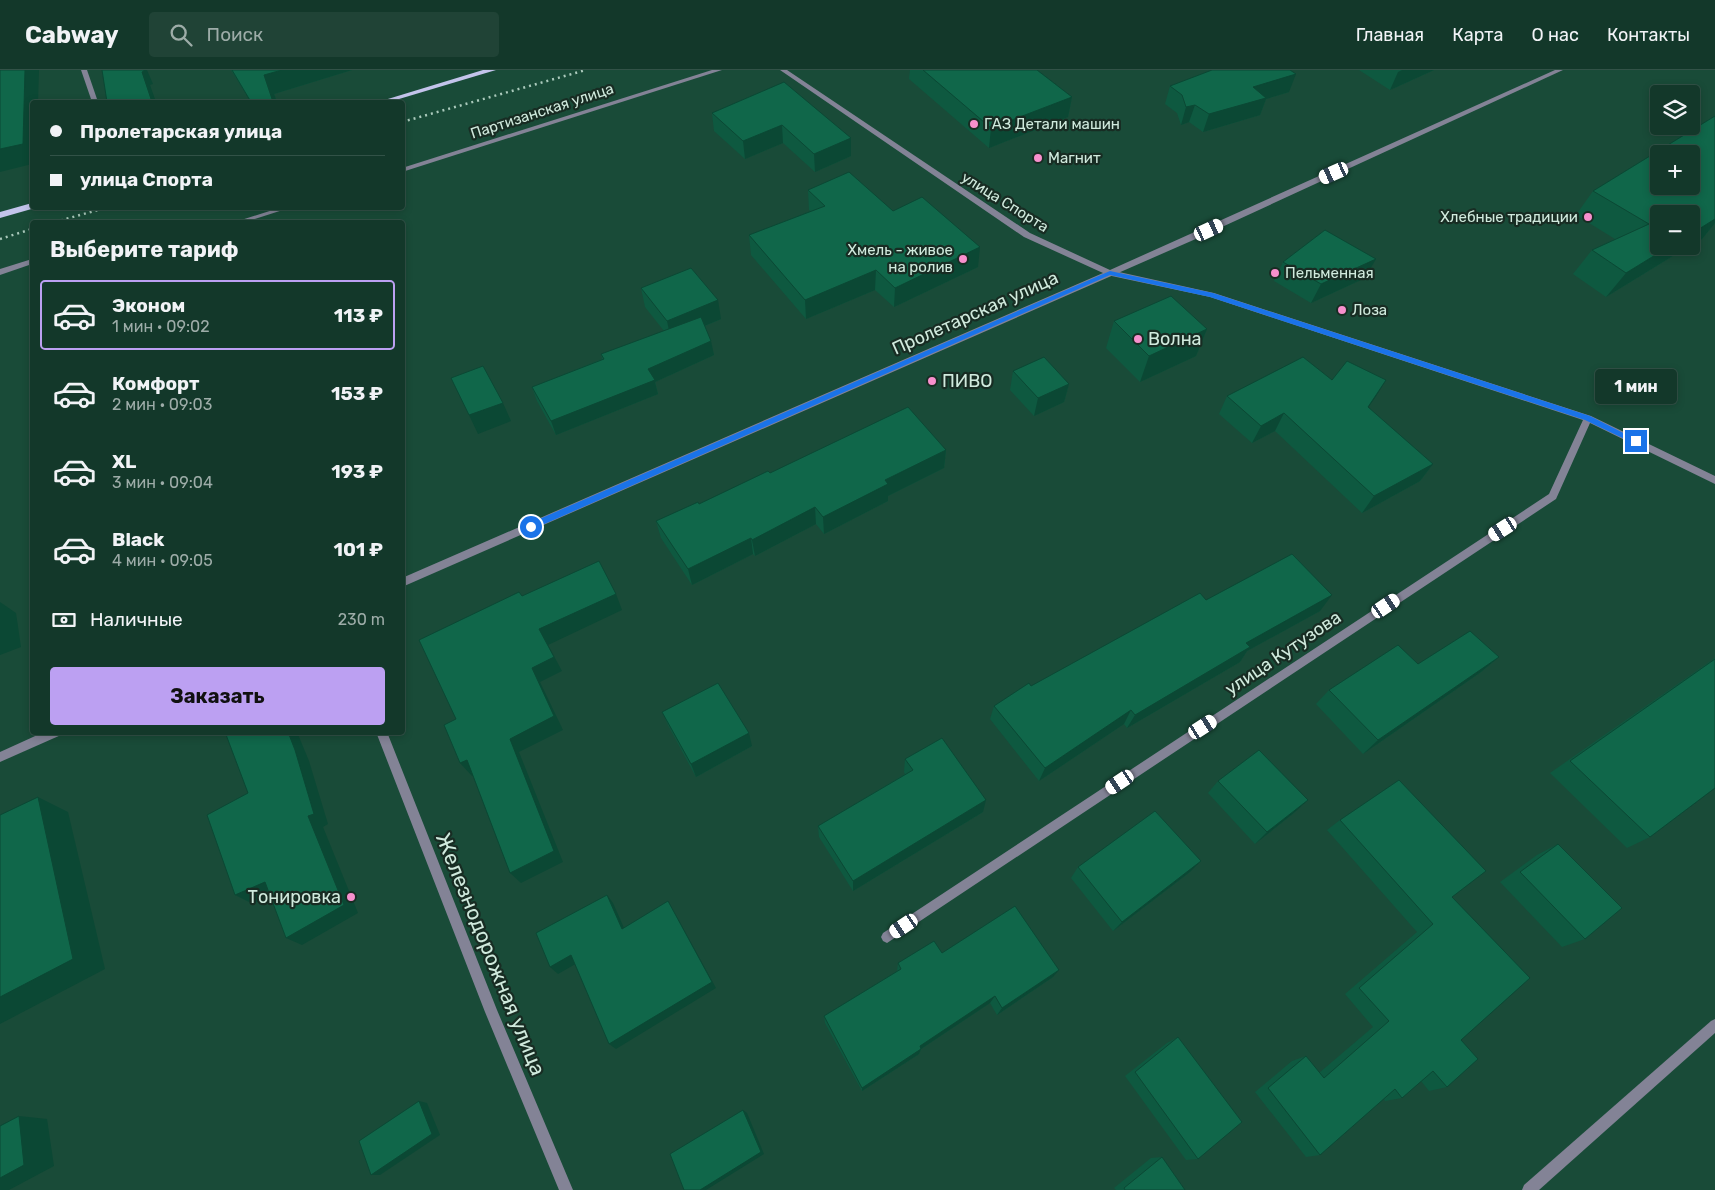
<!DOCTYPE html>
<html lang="ru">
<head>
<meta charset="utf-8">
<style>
	body { margin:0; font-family:Rubik,sans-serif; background:#204336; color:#f1f3f6; height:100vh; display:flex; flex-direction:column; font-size:19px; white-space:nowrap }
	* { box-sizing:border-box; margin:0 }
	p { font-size:16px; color:#9daca8 }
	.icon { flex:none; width:28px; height:28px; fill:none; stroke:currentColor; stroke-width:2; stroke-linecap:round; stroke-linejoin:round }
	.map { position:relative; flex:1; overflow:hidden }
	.sheet { position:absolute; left:30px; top:150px; width:375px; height:515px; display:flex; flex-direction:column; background:#13382a; border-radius:5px; box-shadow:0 2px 8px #0003,0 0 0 1px #325247 }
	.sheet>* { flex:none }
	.top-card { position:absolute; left:30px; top:30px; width:375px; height:110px; border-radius:5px; box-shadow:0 2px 8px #0003,0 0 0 1px #325247; display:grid; align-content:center; height:110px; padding:0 20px; background:#13382a }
	.fabs { position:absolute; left:1650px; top:15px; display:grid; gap:10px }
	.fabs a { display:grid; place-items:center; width:50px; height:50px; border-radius:5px; background:#13382a; box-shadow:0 2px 8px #0003,0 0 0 1px #325247; font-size:25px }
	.end { position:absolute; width:22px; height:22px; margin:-11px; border:6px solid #1a73e8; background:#fff; box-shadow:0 0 0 2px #fff }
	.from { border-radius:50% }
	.bubble { position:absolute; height:35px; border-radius:5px; background:#13382a; box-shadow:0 2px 8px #0003,0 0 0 1px #325247; font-size:16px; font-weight:700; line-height:35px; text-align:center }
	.car { position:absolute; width:15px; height:30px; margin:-15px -8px; border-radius:6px; box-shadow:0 0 4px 1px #0007; background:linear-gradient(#fff 24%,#345 0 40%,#fff 0 76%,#345 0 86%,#fff 0) }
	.top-card b { display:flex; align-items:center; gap:18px; height:48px; font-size:19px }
	.top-card b+b { border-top:1px solid #325247 }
	.top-card i { width:12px; height:12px; background:#f1f3f6 }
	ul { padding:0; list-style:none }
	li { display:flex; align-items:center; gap:15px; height:70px; margin:0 10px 8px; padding:0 10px; border:2px solid transparent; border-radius:5px }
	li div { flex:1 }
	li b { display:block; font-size:19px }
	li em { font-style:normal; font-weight:700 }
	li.active { border-color:#bca0f2 }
	li>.icon { width:45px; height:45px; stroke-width:1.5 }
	h2 { padding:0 20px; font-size:22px; line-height:60px }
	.pay { display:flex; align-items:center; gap:12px; height:55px; padding:0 20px; font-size:19px }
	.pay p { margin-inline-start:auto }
	.cta { display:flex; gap:10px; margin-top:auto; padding:10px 20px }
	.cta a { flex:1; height:58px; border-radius:5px; background:#bca0f2; color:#111; font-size:20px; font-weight:700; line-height:58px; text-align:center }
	header { display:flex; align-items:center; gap:30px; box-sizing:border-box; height:70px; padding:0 25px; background:#13382a; border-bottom:1px solid #325247 }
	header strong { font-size:24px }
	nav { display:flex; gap:28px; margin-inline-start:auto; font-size:18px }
	.search { width:350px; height:45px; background:#204336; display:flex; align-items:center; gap:12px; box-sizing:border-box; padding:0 18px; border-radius:5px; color:#9daca8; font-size:19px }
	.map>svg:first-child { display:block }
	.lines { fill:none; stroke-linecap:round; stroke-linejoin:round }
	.minor { fill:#838396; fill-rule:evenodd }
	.tertiary { fill:#838396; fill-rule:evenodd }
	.primary { fill:#c3c4eb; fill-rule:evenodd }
	.rail { stroke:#abcabc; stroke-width:2.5; stroke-dasharray:2 4; stroke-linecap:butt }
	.wall { fill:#0e5940; fill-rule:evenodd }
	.shaded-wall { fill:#0b4834 }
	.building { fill:#10674a; stroke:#0b4834; fill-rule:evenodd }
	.route { fill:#1a73e8 }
	.poi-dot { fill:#f790cd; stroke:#182c23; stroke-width:2 }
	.labels { text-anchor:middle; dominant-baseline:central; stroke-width:4.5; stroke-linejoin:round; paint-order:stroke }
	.far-street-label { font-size:15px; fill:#d0eadd; stroke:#182c23 }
	.far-poi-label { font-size:15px; fill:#d0eadd; stroke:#182c23; text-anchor:start }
	.street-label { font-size:18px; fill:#d0eadd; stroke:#182c23 }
	.poi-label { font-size:18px; fill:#d0eadd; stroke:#182c23; text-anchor:start }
	.near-street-label { font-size:21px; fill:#d0eadd; stroke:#182c23 }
</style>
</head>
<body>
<header>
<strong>Cabway</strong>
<div class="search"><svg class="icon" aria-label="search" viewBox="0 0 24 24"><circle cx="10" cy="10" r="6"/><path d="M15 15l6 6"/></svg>Поиск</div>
<nav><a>Главная</a><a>Карта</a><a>О нас</a><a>Контакты</a></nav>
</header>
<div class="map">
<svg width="1715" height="1120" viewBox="0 0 1715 1120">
	<rect width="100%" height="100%" fill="#194b38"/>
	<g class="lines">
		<g class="minor">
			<polygon points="81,0 87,0 98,32 92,32"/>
			<polygon points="712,0 722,0 402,102 402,98"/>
			<polygon points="279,138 289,138 245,152 235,152"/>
			<polygon points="32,189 32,194 0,205 0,199"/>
			<polygon points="1110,200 1214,223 1591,346 1715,406 1715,414 1590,353 1556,429 887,873 883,871 881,867 883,863 1549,424 1583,350 1210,227 1107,205 1107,201"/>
			<polygon points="376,662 387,662 497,940 573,1120 559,1120 485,942"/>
			<polygon points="1715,949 1715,963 1539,1120 1522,1120 1524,1115 1711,951"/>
		</g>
		<g class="tertiary">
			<polygon points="780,0 787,0 1030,163 1110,200 1555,0 1563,0 1198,168 402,517 402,508 1103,203 1024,167"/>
			<polygon points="44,662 62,662 61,665 0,692 0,682"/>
		</g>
		<g class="primary">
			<polygon points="483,0 496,0 389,32 378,32"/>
			<polygon points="32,133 32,138 35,138 0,148 0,142"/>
		</g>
		<g class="rail">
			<polyline points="402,52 586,0"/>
			<polyline points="55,152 105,138"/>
			<polyline points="0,169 32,159"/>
		</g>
	</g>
	<g class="wall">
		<polygon points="231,0 352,0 274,24 277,32 251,32"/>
		<polygon points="910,0 1037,0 1072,27 1068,47 989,78 909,9"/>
		<polygon points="1359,0 1434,0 1390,20"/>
		<polygon points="784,12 851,86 815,102 783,73 745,89 714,61 712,43"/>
		<polygon points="1170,16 1289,22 1266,29 1260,45 1203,62 1189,52 1181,55 1177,43 1165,34"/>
		<path d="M1715,46V153L1702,169L1691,175V144H1659V176H1689L1606,227L1573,204L1592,180L1615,169L1576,145L1593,121ZM1659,84H1691V116H1659Z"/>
		<polygon points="808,120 893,141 978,197 894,237 875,220 806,249 751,185 749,165 811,141 809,140"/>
		<polygon points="1283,192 1365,208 1311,233 1274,211"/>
		<polygon points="641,218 721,249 705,256 714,285 655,312 658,324 556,365 537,331 532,317 602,289 601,284 664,261 645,237"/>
		<polygon points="1114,251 1207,259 1196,286 1140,312 1106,278"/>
		<polygon points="1013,301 1069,314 1064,332 1034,346 1010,320"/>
		<polygon points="1332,310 1386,310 1368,337 1433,394 1420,411 1362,443 1275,361 1252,373 1219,344 1227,326"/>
		<polygon points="946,380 944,398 888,426 888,431 824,464 816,454 755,486 753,484 692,515 661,468 656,451 699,434 770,403"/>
		<polygon points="1206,530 1320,541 1247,581 1240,592 1127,658 1124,654 1039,711 990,649 994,636 1031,616"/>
		<polygon points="1499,587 1481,602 1363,684 1316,634 1329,620 1418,594"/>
		<polygon points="1715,588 1715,718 1650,767 1627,778 1550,703"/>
		<polygon points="662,642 752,676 696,707 668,655"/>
		<polygon points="905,689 983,742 853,821 819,767 818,756 905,704 904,702"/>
		<polygon points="1218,711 1295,742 1255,774 1208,723"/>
		<polygon points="1340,750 1452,827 1461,970 1447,1017 1429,1021 1421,1011 1402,1028 1385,1031 1384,1029 1320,1085 1306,1087 1255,1022 1292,991 1306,986 1319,1003 1373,957 1345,924 1417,862 1327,760"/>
		<polygon points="1558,774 1585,869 1562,877 1500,812 1537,785"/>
		<polygon points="1078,797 1190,802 1113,861 1071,808"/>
		<polygon points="942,883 1053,907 997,945 990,933 921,979 919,984 862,1021 825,953 824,946 897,901 898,893"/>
		<polygon points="1178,967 1198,1089 1186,1090 1125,1006 1167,973"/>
		<polygon points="1162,1087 1185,1120 1116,1120 1114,1118 1151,1088"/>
	</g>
	<g class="shaded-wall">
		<polygon points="25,0 39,0 38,32 32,32 32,94 0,102 0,79"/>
		<polygon points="144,0 147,0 153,14 150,15 156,32 152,32 142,2"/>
		<polygon points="282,0 352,0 274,24 277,32 273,32 264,5"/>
		<polygon points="1402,0 1434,0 1390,20 1398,2"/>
		<polygon points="1296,4 1289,22 1266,29 1260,45 1203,62 1209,44 1253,17"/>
		<polygon points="1072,27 1068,47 989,78 991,58"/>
		<polygon points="1195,35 1189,52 1181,55 1186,37"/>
		<polygon points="782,55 783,73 745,89 743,71"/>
		<polygon points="851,68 851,86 815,102 814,84"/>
		<polygon points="1715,149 1715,153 1702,169 1691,175 1691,164"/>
		<polygon points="1670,176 1689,176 1606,227 1626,203"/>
		<polygon points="980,177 978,197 894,237 895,218"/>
		<polygon points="1376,189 1365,208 1311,233 1321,214"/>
		<polygon points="876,200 875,220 806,249 805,230"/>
		<polygon points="718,230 721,249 671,270 667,251"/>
		<polygon points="1207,259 1196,286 1140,312 1149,286"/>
		<polygon points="711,271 714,285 655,312 658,324 556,365 551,351 648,299"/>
		<polygon points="1386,310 1375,328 1356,354 1368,337"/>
		<polygon points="1069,314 1064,332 1034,346 1038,328"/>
		<polygon points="503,333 511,351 478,364 469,345"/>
		<polygon points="1284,343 1275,361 1252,373 1261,356"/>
		<polygon points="946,380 944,398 888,426 888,431 824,464 823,447 885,410"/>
		<polygon points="1433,394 1420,411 1362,443 1374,426"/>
		<polygon points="815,437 816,454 755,486 752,470"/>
		<polygon points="751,468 753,484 692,515 688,499"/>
		<polygon points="616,524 622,540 548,575 562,601 540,612 563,660 519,682 563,792 521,813 510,803 510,669 532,598 539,559"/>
		<polygon points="1332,525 1320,541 1247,581 1240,592 1127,658 1135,645 1246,573"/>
		<polygon points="0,532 16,543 21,577 0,585"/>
		<polygon points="1499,587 1481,602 1363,684 1378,670"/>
		<polygon points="1131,640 1124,654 1039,711 1045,698"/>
		<polygon points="288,662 297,662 309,691 328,754 323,757 358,843 302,875 286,868"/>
		<polygon points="749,663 752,676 696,707 691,694"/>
		<polygon points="467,690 478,703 472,706 460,693"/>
		<polygon points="38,727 68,742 105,899 0,954 0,927"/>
		<polygon points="986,730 983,742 853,821 853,811"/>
		<polygon points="1308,730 1295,742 1255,774 1267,762"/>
		<polygon points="1201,791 1190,802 1113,861 1122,852"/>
		<polygon points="265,812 281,820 253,834 235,825"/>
		<polygon points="607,825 613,833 628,867 622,859"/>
		<polygon points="668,831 716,918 616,979 609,974"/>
		<polygon points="571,885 579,892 558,904 550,897"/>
		<polygon points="1059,900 1053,907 997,945 1002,938"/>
		<polygon points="995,926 990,933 921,979 919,984 862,1021 862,1018 920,976"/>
		<polygon points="419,1031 427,1033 440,1065 380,1105 371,1105"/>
		<polygon points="743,1040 747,1043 764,1084 706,1120 700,1120"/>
		<polygon points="19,1046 47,1049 54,1096 9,1120 0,1120 0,1108"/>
	</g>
	<g class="building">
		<polygon points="0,0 25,0 23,74 0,79"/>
		<polygon points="102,0 144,0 144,1 142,2 152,32 107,32"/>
		<polygon points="232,0 282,0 264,5 273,32 251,32"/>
		<polygon points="923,0 1037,0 1072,27 991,58"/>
		<polygon points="1212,0 1290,0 1296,4 1253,17 1266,28 1209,44 1195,35 1186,37 1182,25 1170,16"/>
		<polygon points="784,12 851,68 814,84 782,55 743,71 712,43"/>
		<path d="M1715,46V149L1691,164V144H1659V176H1670L1626,203L1592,180L1649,154L1593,121ZM1659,84H1691V116H1659Z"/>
		<polygon points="849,102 893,141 922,127 980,177 895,218 876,200 805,230 749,165 825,136 808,120"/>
		<polygon points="1325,160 1376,189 1321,214 1283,192"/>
		<polygon points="691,198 718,230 667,251 641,218"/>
		<polygon points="1171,226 1207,259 1149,286 1114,251"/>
		<polygon points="701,247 711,271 648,299 655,310 551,351 532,317 604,289 601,284"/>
		<polygon points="1044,287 1069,314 1038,328 1013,301"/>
		<polygon points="1303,287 1332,310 1347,291 1386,310 1368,337 1433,394 1374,426 1284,343 1261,356 1227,326"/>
		<polygon points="483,296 503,333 469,345 451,308"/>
		<polygon points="908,337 946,380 885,410 888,414 823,447 815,437 752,470 751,468 688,499 656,451 698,432 699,434 768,401 770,403"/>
		<polygon points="1292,484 1332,525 1246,573 1250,577 1135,645 1131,640 1045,698 994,636 1029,613 1031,616 1200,523 1206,530"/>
		<polygon points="599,491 616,524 539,559 554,587 532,598 554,646 510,669 554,781 510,803 467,690 460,693 444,655 456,649 419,570 519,522 522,526"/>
		<polygon points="1470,561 1499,587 1378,670 1329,620 1398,575 1418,594"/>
		<polygon points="1715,589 1715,718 1650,767 1570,691"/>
		<polygon points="718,613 749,663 691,694 662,642"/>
		<polygon points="225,662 288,662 295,680 314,744 308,746 344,835 286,868 265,812 235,825 207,745 248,723"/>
		<polygon points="942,668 986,730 853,811 818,756 913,700 905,689"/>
		<polygon points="1259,680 1308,730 1267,762 1218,711"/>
		<polygon points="1399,710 1486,801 1452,827 1530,908 1461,970 1478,989 1447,1017 1433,1001 1402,1028 1395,1019 1320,1085 1268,1018 1306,986 1324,1008 1389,951 1359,918 1433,854 1340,750"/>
		<polygon points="38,727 73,889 0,927 0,745"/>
		<polygon points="1155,741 1201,791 1122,852 1078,797"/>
		<polygon points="1558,774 1622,838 1585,869 1520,802"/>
		<polygon points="607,825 622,859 668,831 712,912 609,974 571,885 550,897 536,863"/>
		<polygon points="1015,836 1059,900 1002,938 995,926 920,976 921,979 862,1018 824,946 901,899 898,893 934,871 942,883"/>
		<polygon points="1178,967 1242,1052 1198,1089 1135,1002"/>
		<polygon points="419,1031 432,1064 371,1105 359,1071"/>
		<polygon points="743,1040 761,1082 700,1120 684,1120 670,1084"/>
		<polygon points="19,1046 24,1095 0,1108 0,1056"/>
		<polygon points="1162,1087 1185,1120 1125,1120 1124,1118"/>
	</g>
	<polygon class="route" points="1110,201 1213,223 1590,346 1639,371 1638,373 1633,373 1585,350 1210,227 1110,205 533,459 531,460 527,457 528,454"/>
	<g class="poi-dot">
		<circle cx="974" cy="54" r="5"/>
		<circle cx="1038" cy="88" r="5"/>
		<circle cx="1588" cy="147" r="5"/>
		<circle cx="963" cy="189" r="5"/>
		<circle cx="1275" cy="203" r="5"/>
		<circle cx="1342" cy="240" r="5"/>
		<circle cx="1138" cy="269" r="5"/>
		<circle cx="932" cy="311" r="5"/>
		<circle cx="351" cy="827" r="5"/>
	</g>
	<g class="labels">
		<g class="far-street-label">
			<text transform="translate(542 41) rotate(-18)">Партизанская улица</text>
			<text transform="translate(1005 132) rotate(32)">улица Спорта</text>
		</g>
		<g class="far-poi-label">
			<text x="984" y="54">ГАЗ Детали машин</text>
			<text x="1048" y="88">Магнит</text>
			<text x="1578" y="147" text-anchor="end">Хлебные традиции</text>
			<text x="953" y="180" text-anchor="end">Хмель - живое<tspan x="953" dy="17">на ролив</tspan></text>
			<text x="1285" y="203">Пельменная</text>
			<text x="1352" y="240">Лоза</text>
		</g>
		<g class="street-label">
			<text transform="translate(975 243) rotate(-24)">Пролетарская улица</text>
			<text transform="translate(1283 583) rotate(-34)">улица Кутузова</text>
		</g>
		<g class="poi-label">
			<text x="1148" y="269">Волна</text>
			<text x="942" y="311">ПИВО</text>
			<text x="341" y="827" text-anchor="end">Тонировка</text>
		</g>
		<g class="near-street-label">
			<text transform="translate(491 884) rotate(68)">Железнодорожная улица</text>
		</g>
	</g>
</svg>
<div class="fabs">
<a><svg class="icon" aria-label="layers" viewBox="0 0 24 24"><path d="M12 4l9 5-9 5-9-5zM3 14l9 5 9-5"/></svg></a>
<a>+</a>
<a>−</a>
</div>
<i class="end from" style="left:531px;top:457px"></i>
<i class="end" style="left:1636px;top:371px"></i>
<div class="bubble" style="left:1595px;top:299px;width:82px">1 мин</div>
<i class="car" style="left:1334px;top:103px;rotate:246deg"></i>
<i class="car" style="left:1209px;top:160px;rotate:65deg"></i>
<i class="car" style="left:1503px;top:459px;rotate:237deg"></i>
<i class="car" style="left:1386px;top:536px;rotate:56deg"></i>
<i class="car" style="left:1203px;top:657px;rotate:57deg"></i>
<i class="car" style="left:1120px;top:712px;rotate:236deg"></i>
<i class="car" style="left:904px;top:856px;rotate:236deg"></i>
<div class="top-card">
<b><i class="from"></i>Пролетарская улица</b>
<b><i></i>улица Спорта</b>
</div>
<section class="sheet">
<h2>Выберите тариф</h2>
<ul>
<li class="active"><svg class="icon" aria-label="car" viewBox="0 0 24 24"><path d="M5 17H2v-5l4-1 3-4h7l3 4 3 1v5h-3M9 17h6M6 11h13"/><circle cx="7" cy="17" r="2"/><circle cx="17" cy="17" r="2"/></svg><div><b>Эконом</b><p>1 мин · 09:02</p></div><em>113 ₽</em></li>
<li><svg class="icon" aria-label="car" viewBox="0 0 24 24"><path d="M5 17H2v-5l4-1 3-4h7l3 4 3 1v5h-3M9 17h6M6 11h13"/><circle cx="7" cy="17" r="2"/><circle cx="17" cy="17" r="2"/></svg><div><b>Комфорт</b><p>2 мин · 09:03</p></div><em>153 ₽</em></li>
<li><svg class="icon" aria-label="car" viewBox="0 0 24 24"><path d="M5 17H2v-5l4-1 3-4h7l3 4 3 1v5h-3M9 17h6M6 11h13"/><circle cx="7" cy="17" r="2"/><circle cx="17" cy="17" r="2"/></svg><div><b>XL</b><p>3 мин · 09:04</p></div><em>193 ₽</em></li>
<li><svg class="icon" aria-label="car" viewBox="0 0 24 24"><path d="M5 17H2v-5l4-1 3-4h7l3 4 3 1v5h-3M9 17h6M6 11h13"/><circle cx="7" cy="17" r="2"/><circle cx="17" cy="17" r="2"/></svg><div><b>Black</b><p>4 мин · 09:05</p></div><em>101 ₽</em></li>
</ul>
<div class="pay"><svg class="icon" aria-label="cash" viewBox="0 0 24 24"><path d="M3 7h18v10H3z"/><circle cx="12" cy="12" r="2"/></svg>Наличные<p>230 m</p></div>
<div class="cta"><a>Заказать</a></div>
</section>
</div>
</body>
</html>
